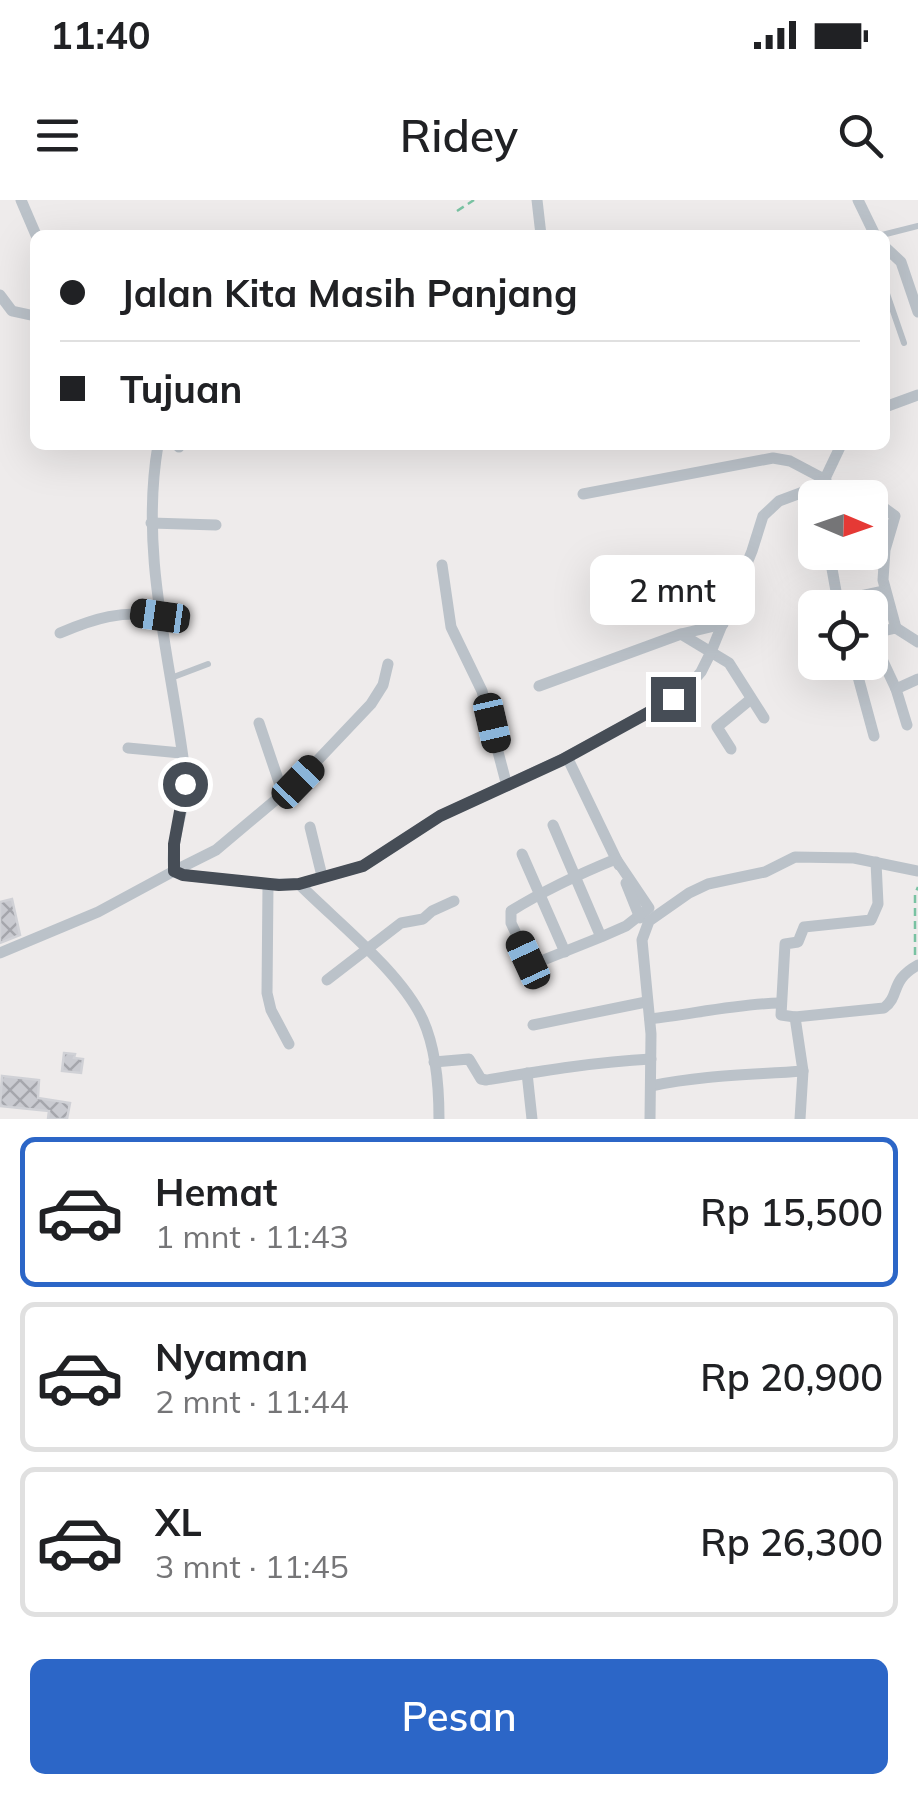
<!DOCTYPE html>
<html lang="id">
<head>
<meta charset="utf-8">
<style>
	body { margin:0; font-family:Mulish,sans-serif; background:#f2f2f2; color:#202124; height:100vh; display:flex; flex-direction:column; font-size:38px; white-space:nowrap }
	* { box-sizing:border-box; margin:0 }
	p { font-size:32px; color:#757577 }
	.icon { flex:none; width:55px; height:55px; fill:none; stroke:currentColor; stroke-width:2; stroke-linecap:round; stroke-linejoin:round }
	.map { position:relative; height:919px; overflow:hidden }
	.panel { display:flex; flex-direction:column; background:#fff; flex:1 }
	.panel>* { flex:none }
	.guide { position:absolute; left:30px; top:30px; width:860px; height:220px; border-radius:15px; box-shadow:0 10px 40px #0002; display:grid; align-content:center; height:220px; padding:0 30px; background:#fff }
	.needle { width:65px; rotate:92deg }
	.buttons { position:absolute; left:798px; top:280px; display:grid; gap:20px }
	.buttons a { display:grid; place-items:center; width:90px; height:90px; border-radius:15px; background:#fff; box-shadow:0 10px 40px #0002; font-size:50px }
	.end { position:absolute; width:45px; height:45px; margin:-22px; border:12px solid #464d56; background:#fff; box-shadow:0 0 0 5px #fff }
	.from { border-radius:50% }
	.bubble { position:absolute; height:70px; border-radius:15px; background:#fff; box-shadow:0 10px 40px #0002; font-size:32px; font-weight:600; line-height:70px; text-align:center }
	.car { position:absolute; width:30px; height:60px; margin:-30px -15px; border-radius:12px; box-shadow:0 0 8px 2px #0007; background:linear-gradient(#222 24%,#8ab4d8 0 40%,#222 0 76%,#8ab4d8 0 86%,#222 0) }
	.guide b { display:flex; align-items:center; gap:35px; height:95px; font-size:38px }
	.guide b+b { border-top:2px solid #e0e0e0 }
	.guide i { width:25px; height:25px; background:#202124 }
	ul { padding:18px 0 0; list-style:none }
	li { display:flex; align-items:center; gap:30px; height:150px; margin:0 20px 15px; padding:0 10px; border:5px solid #e0e0e0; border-radius:15px }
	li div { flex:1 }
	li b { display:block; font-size:38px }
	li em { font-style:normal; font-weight:600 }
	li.selected { border-color:#2c66c7 }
	li>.icon { width:90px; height:90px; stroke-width:1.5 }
	.button { display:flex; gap:20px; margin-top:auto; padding:20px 30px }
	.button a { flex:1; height:115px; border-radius:15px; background:#2c66c7; color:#fff; font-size:40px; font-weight:600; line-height:115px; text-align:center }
	.status { display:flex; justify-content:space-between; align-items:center; height:70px; padding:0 50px; background:#fff; direction:ltr }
	.status svg { height:28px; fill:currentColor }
	header { display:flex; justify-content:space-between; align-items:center; height:130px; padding:0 30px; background:#fff; font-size:45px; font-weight:600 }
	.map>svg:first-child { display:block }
	.building { fill:url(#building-cross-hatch); stroke:#d0d1d6; stroke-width:2.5 }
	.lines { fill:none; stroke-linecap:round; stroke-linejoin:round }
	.path { stroke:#79c2a2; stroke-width:2.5; stroke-dasharray:8 5; stroke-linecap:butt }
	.lane { stroke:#bbc2c9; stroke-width:6 }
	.street { stroke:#bbc2c9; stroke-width:11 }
	.route { stroke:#464d56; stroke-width:12 }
</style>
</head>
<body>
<div class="status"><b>11:40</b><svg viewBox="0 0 49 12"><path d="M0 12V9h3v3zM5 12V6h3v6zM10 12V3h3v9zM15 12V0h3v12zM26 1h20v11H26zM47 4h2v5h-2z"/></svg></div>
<header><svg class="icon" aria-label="menu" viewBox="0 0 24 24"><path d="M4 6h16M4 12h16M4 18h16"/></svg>Ridey<svg class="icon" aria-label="search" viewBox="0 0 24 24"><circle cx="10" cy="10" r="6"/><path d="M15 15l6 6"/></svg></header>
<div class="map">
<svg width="918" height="919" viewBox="0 0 918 919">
	<defs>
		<pattern id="building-cross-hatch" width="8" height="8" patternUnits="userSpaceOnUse" patternTransform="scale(2.5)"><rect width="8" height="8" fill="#c9cad0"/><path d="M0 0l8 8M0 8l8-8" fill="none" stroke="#a5a6ac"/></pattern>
	</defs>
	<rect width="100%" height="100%" fill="#eeebeb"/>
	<g class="building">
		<polygon points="12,699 20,735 0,743 0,702"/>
		<polygon points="64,853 75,854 74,858 83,859 81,873 62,871"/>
		<polygon points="2,876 39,880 38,898 70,903 67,919 48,919 49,911 0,906"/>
	</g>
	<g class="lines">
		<g class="path">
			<polyline points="457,11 474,0"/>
			<polyline points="915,755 915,694 918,687"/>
		</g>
		<g class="lane">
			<polyline points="882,35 918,26"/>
			<polyline points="885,88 904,143"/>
			<polyline points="171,478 208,464"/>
		</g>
		<g class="street">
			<polyline points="21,0 36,35"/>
			<polyline points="537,0 541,35"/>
			<polyline points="858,0 875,35"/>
			<polyline points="885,47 901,62 918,112"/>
			<polyline points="0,95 12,111 35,116"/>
			<polyline points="885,207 918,195"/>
			<path d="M158,245C139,356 172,463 185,573C188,607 169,638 174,671L216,650L297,582L371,504L383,485L388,464"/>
			<polyline points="177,245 179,247"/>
			<polyline points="583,294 773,258 790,261 826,280"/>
			<polyline points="870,312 884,308 895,316 885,350 883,380 896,428"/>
			<polyline points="151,323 216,325"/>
			<polyline points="829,352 839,408"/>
			<polyline points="831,364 869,352"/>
			<polyline points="442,365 451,427 482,491 507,586"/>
			<polyline points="837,401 884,391"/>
			<path d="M60,433C95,418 122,410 160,416"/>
			<polyline points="681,434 723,424"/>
			<polyline points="870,434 896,428 918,442"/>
			<polyline points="881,457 896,489"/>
			<polyline points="854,462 874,536"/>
			<polyline points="539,486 681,434 729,463 764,518"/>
			<polyline points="259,523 283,594"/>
			<polyline points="907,525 896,489 918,479"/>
			<polyline points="128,548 181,553"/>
			<polyline points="731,549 717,527 751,499"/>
			<polyline points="567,557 619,665"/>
			<path d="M553,625L601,737L531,765L511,723V711C545,690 579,674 616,659L649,708L626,726L601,737"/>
			<polyline points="310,627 322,676"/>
			<polyline points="522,654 565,752"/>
			<polyline points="626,683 640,718"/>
			<polyline points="268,684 267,793 271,810 289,844"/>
			<polyline points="299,684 363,666 440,616 561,560 682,494 701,472 711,452 752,351 763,316 779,301 822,285 841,245"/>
			<path d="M0,753L98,712L174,671L183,675L268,684H299C338,723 401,772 423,820C436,849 439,888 439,919"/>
			<polyline points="327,780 401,723 423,719 432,711 454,701"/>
			<polyline points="795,817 781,815 785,744 798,742 804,727 871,720 878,704 876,662"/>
			<path d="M650,819C693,814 737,804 780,803"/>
			<polyline points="533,825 646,802"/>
			<path d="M434,862L469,859L481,879L486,880C541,871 595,862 651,859"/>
			<polyline points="527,873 532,919"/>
			<path d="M651,886C703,875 751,875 803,871L795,817L884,808C901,795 889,781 918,765"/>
			<polyline points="650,919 651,834 642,740 649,721 689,693 708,684 765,672 795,657 854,658 918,671"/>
			<polyline points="800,919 803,871"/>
		</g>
	</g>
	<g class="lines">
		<polyline class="route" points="185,584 174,644 174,671 183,675 279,685 299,684 363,666 440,616 562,560 673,499"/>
	</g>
</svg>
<div class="buttons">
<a><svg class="needle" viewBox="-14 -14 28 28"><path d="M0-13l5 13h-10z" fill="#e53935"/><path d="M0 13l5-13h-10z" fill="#757577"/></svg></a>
<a><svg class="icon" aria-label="locate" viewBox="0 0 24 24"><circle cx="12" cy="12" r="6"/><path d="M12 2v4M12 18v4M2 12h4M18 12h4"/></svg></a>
</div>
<i class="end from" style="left:185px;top:584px"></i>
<i class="end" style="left:673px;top:499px"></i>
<div class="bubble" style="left:590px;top:355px;width:165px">2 mnt</div>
<i class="car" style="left:160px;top:416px;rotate:278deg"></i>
<i class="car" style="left:492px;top:523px;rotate:167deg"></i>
<i class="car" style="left:298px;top:582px;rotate:44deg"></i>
<i class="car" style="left:528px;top:760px;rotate:335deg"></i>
<div class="guide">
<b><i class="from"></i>Jalan Kita Masih Panjang</b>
<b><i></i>Tujuan</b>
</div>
</div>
<section class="panel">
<ul>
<li class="selected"><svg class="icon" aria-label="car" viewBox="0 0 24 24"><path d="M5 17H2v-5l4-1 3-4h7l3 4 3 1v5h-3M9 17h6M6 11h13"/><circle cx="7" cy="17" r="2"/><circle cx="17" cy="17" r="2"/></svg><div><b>Hemat</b><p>1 mnt · 11:43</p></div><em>Rp 15,500</em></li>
<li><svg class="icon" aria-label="car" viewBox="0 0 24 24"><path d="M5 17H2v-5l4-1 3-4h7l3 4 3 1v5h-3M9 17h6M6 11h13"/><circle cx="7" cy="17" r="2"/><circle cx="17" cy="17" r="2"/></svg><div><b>Nyaman</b><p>2 mnt · 11:44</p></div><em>Rp 20,900</em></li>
<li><svg class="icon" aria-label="car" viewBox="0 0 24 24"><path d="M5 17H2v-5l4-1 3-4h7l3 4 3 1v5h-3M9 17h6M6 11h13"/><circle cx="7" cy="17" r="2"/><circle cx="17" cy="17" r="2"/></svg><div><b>XL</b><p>3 mnt · 11:45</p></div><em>Rp 26,300</em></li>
</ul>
<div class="button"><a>Pesan</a></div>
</section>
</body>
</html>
